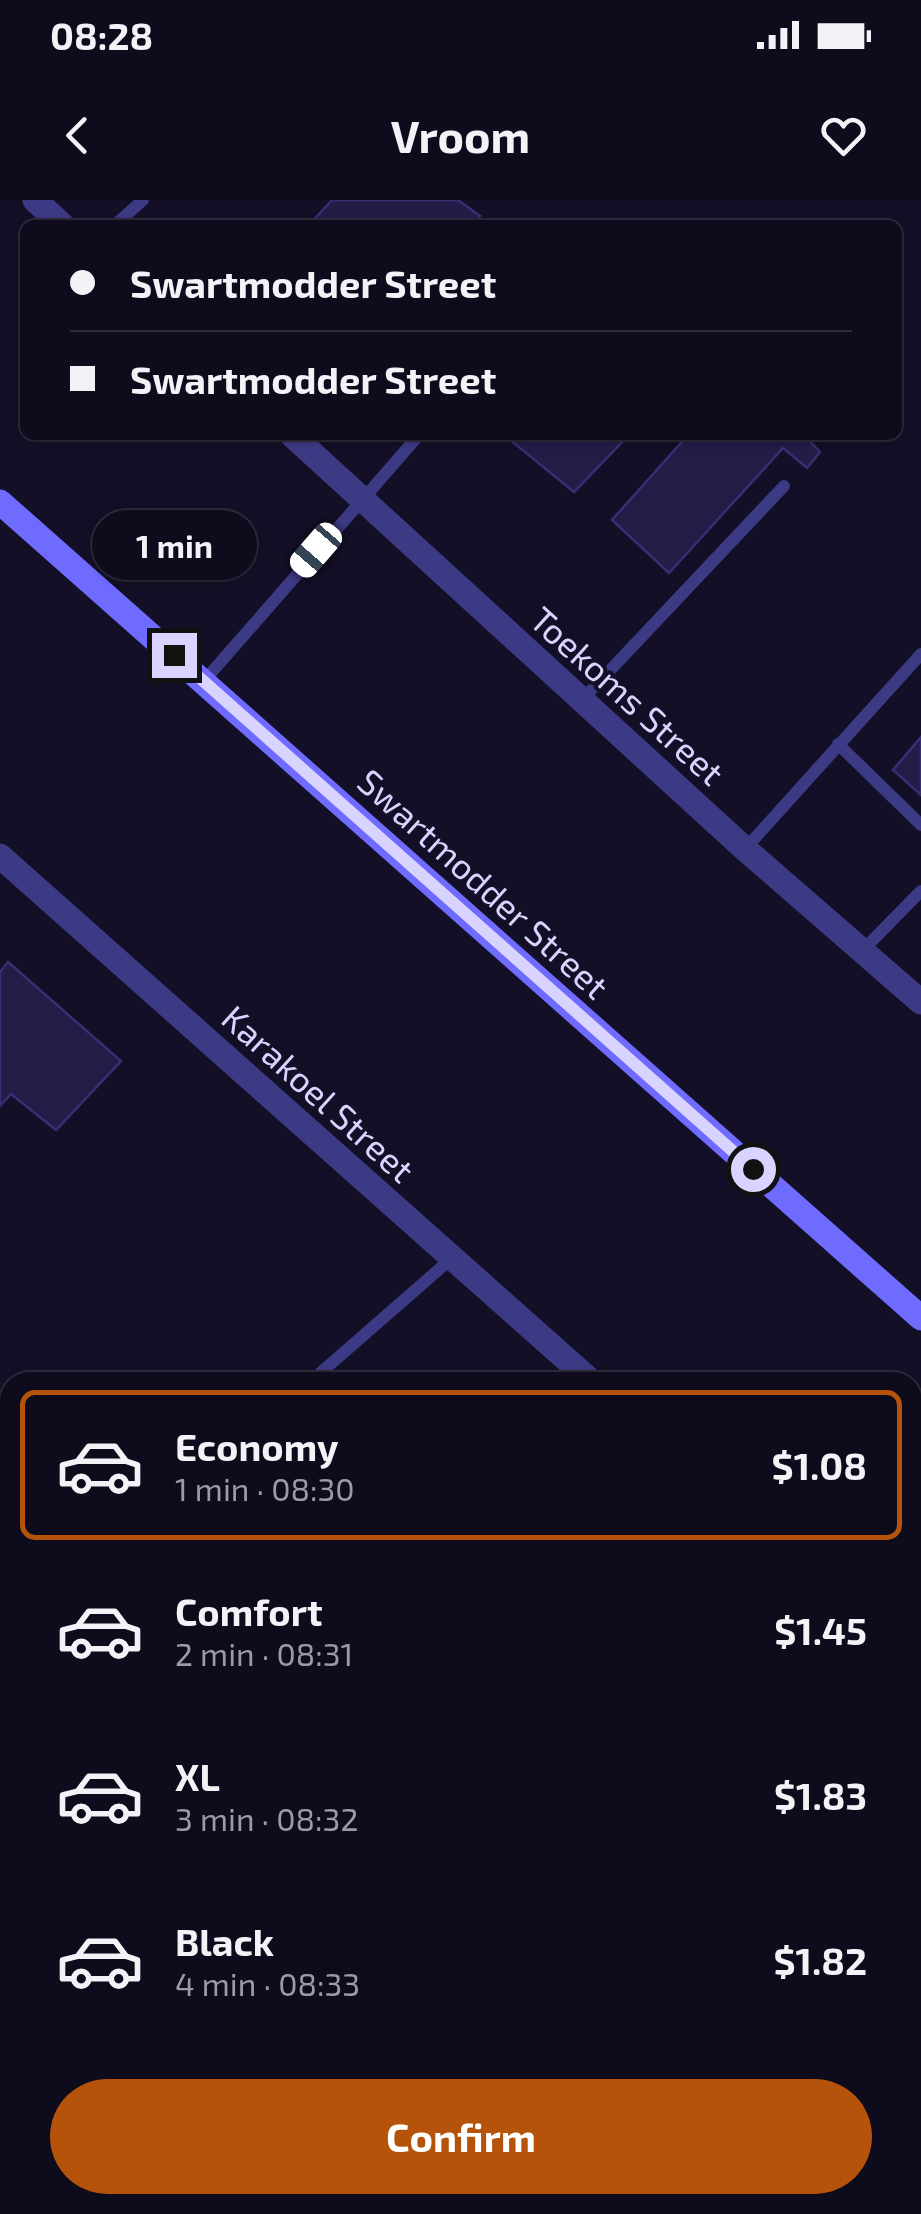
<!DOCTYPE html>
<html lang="en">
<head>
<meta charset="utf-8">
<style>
	body { margin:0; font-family:"Exo 2",sans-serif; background:#171425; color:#f1f3f6; height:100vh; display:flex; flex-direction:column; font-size:38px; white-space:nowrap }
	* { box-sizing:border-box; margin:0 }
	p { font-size:32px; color:#9b9ba3 }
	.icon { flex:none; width:55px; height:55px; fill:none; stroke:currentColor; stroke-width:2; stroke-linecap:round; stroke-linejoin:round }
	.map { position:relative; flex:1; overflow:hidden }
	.panel { position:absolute; left:0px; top:1172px; width:922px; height:842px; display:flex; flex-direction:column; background:#0e0b1c; border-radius:30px 30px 0 0; box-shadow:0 2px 8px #0004,0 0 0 2px #2e2b3b }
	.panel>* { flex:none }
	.guide { position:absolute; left:20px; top:20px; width:882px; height:220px; border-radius:15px; box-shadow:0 2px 8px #0004,0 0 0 2px #2e2b3b; display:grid; align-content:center; height:220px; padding:0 50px; background:#0e0b1c }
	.end { position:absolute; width:45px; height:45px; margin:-22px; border:12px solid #d9d4ff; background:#111; box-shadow:0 0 0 5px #111 }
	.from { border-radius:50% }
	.bubble { position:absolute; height:70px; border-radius:35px; background:#0e0b1c; box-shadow:0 2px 8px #0004,0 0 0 2px #2e2b3b; font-size:32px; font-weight:700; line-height:70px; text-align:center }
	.car { position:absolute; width:30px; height:60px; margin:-30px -15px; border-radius:12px; box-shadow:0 0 8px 2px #0007; background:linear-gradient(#fff 24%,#345 0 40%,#fff 0 76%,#345 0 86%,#fff 0) }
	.guide b { display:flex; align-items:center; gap:35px; height:95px; font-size:38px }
	.guide b+b { border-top:2px solid #2e2b3b }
	.guide i { width:25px; height:25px; background:#f1f3f6 }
	ul { padding:18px 0 0; list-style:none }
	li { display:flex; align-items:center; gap:30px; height:150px; margin:0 20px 15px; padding:0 30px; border:5px solid transparent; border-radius:15px }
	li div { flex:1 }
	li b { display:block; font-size:38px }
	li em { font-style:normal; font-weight:700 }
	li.current { border-color:#b45309 }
	li>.icon { width:90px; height:90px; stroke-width:1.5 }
	.button { display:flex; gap:20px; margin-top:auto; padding:20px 50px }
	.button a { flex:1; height:115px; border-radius:60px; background:#b45309; color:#fff; font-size:40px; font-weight:700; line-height:115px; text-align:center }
	.status { display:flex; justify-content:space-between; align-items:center; height:70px; padding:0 50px; background:#0e0b1c; direction:ltr }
	.status svg { height:28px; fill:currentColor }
	header { display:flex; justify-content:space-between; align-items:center; height:130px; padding:0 50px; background:#0e0b1c; font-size:45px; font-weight:700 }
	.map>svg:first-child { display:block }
	.building { fill:#241b47; stroke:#3b2d73; stroke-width:2.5 }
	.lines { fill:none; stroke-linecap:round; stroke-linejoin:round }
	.service { stroke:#3d3a85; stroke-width:12 }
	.minor { stroke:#3d3a85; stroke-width:25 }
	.secondary { stroke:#6f6bff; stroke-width:25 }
	.rail-casing { stroke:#00e5ff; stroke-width:11 }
	.rail { stroke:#130f26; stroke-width:8; stroke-dasharray:22; stroke-linecap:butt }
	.route { stroke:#d9d4ff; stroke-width:12 }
	.labels { text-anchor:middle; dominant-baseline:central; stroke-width:8; stroke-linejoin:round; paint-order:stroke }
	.street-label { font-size:35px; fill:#d9d4ff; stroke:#130f26 }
</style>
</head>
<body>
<div class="status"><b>08:28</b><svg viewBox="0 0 49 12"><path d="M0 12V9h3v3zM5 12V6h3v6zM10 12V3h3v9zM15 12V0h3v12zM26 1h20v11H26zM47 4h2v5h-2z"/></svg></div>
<header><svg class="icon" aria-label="back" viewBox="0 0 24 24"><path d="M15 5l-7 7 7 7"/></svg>Vroom<svg class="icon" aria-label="heart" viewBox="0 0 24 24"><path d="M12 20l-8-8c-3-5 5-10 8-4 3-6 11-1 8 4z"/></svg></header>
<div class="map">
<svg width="921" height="2014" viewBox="0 0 921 2014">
	<rect width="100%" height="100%" fill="#130f26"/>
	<g class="building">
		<polygon points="332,0 458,0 480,16 472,25 309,25"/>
		<polygon points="504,235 623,235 626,238 574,292"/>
		<polygon points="688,235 804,235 820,252 807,268 783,248 669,373 612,320"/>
		<polygon points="921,537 921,595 893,570"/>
		<polygon points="8,762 121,861 56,930 11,894 0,906 0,772"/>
		<polygon points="8,1405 10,1535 0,1546 0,1413"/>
		<polygon points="10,1574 10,1603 0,1595"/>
		<polygon points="912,1584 921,1591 921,1655 912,1655"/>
		<polygon points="912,1655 921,1655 921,1714 912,1724"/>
		<polygon points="921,1773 921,1854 912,1865 912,1784"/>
		<polygon points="459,2005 710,2005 703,2014 460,2014 455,2010"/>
	</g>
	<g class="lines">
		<g class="service">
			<polyline points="115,25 143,0"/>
			<polyline points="204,481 419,235"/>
			<polyline points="581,501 784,286"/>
			<polyline points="838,544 921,625"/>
			<polyline points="745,649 921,454"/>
			<polyline points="863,750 921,691"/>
			<polyline points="310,1182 452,1058"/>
			<polyline points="0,1933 10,1924"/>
			<polyline points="235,2005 246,2014"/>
		</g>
		<g class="minor">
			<polyline points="35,0 62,25"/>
			<polyline points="292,235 745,649 921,802"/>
			<polyline points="0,656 592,1182"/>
			<polyline points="912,1467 921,1475"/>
			<polyline points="912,1958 921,1948"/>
			<polyline points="862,2014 870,2005"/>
		</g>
		<polyline class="secondary" points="0,302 921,1118"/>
		<defs>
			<g id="rail">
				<polyline points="0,1611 10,1618"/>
				<polyline points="0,1681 10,1690"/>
				<polyline points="0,1704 10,1713"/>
				<polyline points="0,1737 10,1748"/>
				<polyline points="282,2005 292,2014"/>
				<polyline points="311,2005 321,2014"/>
				<polyline points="341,2005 351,2014"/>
				<polyline points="366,2005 376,2014"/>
			</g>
		</defs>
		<use href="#rail" class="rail-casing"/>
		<use href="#rail" class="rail"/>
	</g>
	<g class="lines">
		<polyline class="route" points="174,455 753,969"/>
	</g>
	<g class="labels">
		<g class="street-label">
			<text transform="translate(628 495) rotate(42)">Toekoms Street</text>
			<text transform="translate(484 683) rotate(42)">Swartmodder Street</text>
			<text transform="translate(319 893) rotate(42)">Karakoel Street</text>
		</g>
	</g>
</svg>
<i class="end from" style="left:753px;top:969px"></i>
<i class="end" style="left:174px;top:455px"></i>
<div class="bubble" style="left:92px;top:310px;width:165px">1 min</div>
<i class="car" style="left:316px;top:350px;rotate:221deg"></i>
<div class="guide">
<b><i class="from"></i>Swartmodder Street</b>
<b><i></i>Swartmodder Street</b>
</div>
<section class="panel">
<ul>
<li class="current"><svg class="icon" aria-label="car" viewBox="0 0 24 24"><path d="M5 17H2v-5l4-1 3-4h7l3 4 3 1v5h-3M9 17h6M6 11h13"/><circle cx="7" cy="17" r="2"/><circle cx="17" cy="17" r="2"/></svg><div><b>Economy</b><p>1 min · 08:30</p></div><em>$1.08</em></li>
<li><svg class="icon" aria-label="car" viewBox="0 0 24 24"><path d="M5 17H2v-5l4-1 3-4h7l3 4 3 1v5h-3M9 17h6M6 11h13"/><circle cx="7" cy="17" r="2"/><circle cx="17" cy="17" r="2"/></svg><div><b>Comfort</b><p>2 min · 08:31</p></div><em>$1.45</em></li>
<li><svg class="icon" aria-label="car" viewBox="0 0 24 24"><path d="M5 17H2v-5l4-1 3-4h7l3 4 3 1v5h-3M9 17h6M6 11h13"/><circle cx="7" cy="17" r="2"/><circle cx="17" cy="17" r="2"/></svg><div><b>XL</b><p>3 min · 08:32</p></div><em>$1.83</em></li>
<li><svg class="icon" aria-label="car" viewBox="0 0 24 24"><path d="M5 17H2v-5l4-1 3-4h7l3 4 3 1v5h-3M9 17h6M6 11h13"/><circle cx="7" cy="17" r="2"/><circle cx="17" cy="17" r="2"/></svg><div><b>Black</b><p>4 min · 08:33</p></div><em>$1.82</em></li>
</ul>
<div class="button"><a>Confirm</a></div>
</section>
</div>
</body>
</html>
